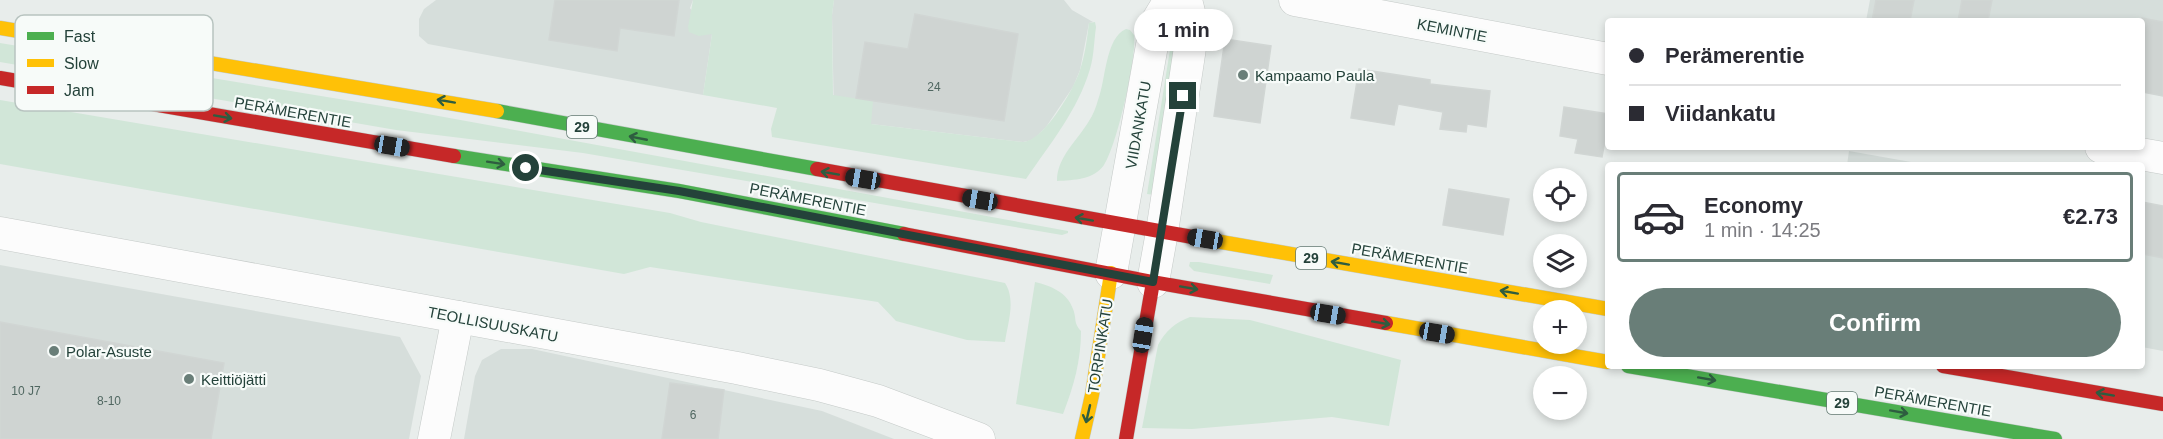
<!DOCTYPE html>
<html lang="en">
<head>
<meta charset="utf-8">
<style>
	body { margin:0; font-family:Helvetica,sans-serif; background:#f7f7f7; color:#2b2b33; height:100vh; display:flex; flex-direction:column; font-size:22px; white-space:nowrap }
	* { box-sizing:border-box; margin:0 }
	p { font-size:20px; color:#7c7c81 }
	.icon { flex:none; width:33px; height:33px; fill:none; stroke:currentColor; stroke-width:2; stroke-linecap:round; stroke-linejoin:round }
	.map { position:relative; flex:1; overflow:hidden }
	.panel { position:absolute; left:1605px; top:162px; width:540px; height:207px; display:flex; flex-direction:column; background:#fff; border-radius:6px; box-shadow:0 3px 9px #0003 }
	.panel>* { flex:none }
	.guide { position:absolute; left:1605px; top:18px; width:540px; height:132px; border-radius:6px; box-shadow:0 3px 9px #0003; display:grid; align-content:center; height:132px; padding:0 24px; background:#fff }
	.tools { position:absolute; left:1533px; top:168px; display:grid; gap:12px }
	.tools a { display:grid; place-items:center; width:54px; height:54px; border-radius:50%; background:#fff; box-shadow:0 3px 9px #0003; font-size:30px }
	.end { position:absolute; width:27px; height:27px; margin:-14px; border:8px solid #24423a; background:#fff; box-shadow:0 0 0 3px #fff }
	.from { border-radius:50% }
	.bubble { position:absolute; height:42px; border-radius:21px; background:#fff; box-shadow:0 3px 9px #0003; font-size:20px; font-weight:700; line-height:42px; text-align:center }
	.car { position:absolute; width:18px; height:36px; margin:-18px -9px; border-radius:8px; box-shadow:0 0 4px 2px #0007; background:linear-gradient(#222 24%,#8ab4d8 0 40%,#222 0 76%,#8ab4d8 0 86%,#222 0) }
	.guide b { display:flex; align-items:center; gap:21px; height:57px; font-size:22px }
	.guide b+b { border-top:2px solid #e1e1e2 }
	.guide i { width:15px; height:15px; background:#2b2b33 }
	ul { padding:10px 0 0; list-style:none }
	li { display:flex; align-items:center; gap:18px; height:90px; margin:0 12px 9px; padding:0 12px; border:3px solid #e1e1e2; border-radius:6px }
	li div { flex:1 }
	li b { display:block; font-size:22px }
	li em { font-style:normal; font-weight:700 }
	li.on { border-color:#697e78 }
	li>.icon { width:54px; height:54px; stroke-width:1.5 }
	.button { display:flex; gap:12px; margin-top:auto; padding:12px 24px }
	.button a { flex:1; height:69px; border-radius:36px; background:#697e78; color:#fff; font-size:24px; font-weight:700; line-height:69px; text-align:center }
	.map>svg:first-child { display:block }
	.built { fill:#d6dedb }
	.green { fill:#d1e6d8 }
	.building { fill:#cfd4d2; stroke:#d1d6d4; stroke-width:1.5 }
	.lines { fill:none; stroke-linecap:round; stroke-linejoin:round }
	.street-casing { stroke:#c5cac8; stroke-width:33 }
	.fast-casing { stroke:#c3cbc8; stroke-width:15 }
	.slow-casing { stroke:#c3cbc8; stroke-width:15 }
	.jam-casing { stroke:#c3cbc8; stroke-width:15 }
	.street { stroke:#fcfcfc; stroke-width:32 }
	.fast { stroke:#4caf50; stroke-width:14 }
	.slow { stroke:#ffc107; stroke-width:14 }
	.jam { stroke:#c62828; stroke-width:14 }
	.oneway { stroke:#2e5d40 }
	.route { stroke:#24423a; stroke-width:8 }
	.poi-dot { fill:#697e78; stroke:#f7fbf9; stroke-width:2 }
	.labels { text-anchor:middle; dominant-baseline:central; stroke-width:4.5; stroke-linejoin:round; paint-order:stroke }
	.number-label { font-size:12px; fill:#506761 }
	.shield { fill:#f7fbf9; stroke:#637a73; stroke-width:1.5 }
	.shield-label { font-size:14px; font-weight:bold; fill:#24423a }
	.street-label { font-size:15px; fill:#24423a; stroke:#f7fbf9 }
	.poi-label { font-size:15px; fill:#24423a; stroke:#f7fbf9; text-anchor:start }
	.key { fill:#f7fbf9; stroke:#b8c4c0; stroke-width:1.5 }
	.key-label { font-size:16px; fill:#24423a }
</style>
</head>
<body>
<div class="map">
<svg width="2163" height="439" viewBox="0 0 2163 439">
	<rect width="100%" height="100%" fill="#e8edeb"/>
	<g class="built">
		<polygon points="436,0 693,0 690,8 708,34 712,34 703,95 428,44 419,36 419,19 424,9"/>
		<polygon points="834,0 1064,0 1072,10 1093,22 1089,23 1080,70 1073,87 1046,127 1033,140 1023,142 871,124 834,117 832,15"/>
		<polygon points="1870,0 2163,0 2163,95 2142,21 1866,21"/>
		<polygon points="1849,151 1928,165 1847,165"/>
		<polygon points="2142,202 2163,206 2163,351 2142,347"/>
		<polygon points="0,265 400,337 421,376 409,439 0,439"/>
		<polygon points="501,349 532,349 822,411 894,439 464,439 475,376 482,360"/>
	</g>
	<g class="green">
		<path d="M693,0H834L832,15L833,95L873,101L871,124L1023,142C1044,141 1074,89 1080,70C1085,55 1087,39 1089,23L1095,22L1096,27C1094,41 1094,56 1090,69C1078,110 1050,144 1026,179L772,137L771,129L777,108L703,95L712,34L699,36L689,32L688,27Z"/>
		<path d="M1126,29L1130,30L1134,35C1137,57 1117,146 1104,165C1093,180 1074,180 1057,181C1057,157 1077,141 1089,121C1093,115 1096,107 1098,100C1106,80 1105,38 1126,29Z"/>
		<polygon points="1178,35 1155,195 1147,194 1172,37"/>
		<polygon points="0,43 400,109 1068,231 1068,233 1062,235 583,153 396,130 0,62"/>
		<path d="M0,100L670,213L701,222L1005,283C1016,300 1008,322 1005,342L967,340L896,321L878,302L650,267L624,274L0,164Z"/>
		<polygon points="1190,262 1199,262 1273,275 1270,284 1194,271 1189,266"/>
		<path d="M1035,282C1051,286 1067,292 1073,309C1077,319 1073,322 1081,331C1081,360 1074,386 1063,414L1016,404Z"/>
		<path d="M1190,317L1250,320L1401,360L1389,426L1332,417L1192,429L1142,428L1158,345C1166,330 1175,323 1190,317Z"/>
	</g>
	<g class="building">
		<polygon points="555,0 679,0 674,36 620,28 617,51 549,40"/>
		<polygon points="1876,0 1914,0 1910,21 1872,21"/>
		<polygon points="1962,0 1992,0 1988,21 1958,21"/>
		<polygon points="915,14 1018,34 1004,121 856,98 865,42 908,49"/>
		<polygon points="2142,18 2163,22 2163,96 2142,92"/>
		<polygon points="1225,39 1271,46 1260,123 1214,116"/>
		<polygon points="1359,69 1430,80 1430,84 1490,91 1486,127 1467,124 1466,132 1440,129 1443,112 1398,104 1394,125 1351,118"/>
		<polygon points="1564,107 1608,114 1608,141 1605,141 1602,157 1575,153 1578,139 1560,136"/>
		<polygon points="1449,189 1509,199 1503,235 1443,225"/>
		<polygon points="2142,202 2163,206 2163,258 2142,254"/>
		<polygon points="0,322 224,363 211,439 0,439"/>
		<polygon points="670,383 724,390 718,439 662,439"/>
	</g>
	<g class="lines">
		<defs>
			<g id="street">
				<polyline points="1295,0 1608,59"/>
				<polyline points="2101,147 2163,158"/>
				<polyline points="0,233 737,368 819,385 878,401 979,439"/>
				<polyline points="1111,273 1156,23 1170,0"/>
				<polyline points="1153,282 1162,232 1193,28 1186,0"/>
				<polyline points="434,439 458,317"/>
			</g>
			<g id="fast">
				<polyline points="497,111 817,169"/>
				<polyline points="454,156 679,191 904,234"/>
				<polyline points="1628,366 2055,439"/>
			</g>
			<g id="slow">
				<polyline points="0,28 497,111"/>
				<polyline points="1198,238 1608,309"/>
				<polyline points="1386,323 1608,362"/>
				<polyline points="1082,439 1092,395 1111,273"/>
			</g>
			<g id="jam">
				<polyline points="0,78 454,156"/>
				<polyline points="817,169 1198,238"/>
				<polyline points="904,234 1153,282 1386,323"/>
				<polyline points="1943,366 2163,404"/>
				<polyline points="1126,439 1153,282"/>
			</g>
		</defs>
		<use href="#street" class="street-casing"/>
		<use href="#fast" class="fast-casing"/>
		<use href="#slow" class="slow-casing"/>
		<use href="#jam" class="jam-casing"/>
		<use href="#street" class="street"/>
		<use href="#fast" class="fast"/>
		<use href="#slow" class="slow"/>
		<use href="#jam" class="jam"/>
	</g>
	<defs><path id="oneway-shaft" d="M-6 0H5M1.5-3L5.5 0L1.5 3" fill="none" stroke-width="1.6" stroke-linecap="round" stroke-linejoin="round" transform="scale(1.5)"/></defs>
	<g class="oneway">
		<use href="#oneway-shaft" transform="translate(446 101) rotate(-170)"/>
		<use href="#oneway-shaft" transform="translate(223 117) rotate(10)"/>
		<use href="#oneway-shaft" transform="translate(638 138) rotate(-169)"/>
		<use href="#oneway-shaft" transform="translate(496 163) rotate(9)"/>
		<use href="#oneway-shaft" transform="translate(830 173) rotate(-170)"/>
		<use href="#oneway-shaft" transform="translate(1084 219) rotate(-170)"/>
		<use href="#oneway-shaft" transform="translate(1340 263) rotate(-170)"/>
		<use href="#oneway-shaft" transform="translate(1189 288) rotate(10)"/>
		<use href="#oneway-shaft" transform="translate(1509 292) rotate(-170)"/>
		<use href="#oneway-shaft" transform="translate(1381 323) rotate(10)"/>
		<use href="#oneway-shaft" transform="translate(1707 379) rotate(10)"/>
		<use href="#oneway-shaft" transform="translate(2105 394) rotate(-170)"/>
		<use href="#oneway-shaft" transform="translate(1899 412) rotate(10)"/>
		<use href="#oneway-shaft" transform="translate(1088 414) rotate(103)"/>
	</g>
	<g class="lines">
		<polyline class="route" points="526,168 679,191 1153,282 1183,96"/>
	</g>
	<g class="poi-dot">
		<circle cx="1243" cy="75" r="6"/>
		<circle cx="54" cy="351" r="6"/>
		<circle cx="189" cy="379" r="6"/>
	</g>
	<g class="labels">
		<g class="number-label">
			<text x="934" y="87">24</text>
			<text x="26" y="391">10 J7</text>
			<text x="109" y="401">8-10</text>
			<text x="693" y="415">6</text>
		</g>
		<g class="shield">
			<rect x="567" y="116" width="30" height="22" rx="4.5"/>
			<rect x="1296" y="247" width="30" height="22" rx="4.5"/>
			<rect x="1827" y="392" width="30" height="22" rx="4.5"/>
		</g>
		<g class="shield-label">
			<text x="582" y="127">29</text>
			<text x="1311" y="258">29</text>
			<text x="1842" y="403">29</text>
		</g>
		<g class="street-label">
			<text transform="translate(1452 30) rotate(11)">KEMINTIE</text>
			<text transform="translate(293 112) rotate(10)">PERÄMERENTIE</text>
			<text transform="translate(1138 125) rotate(-80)">VIIDANKATU</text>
			<text transform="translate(808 199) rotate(11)">PERÄMERENTIE</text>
			<text transform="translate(1410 258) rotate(10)">PERÄMERENTIE</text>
			<text transform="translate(493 324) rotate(11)">TEOLLISUUSKATU</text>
			<text transform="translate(1100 346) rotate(-81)">TORPINKATU</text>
			<text transform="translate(1933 401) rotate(10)">PERÄMERENTIE</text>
		</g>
		<g class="poi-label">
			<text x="1255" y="75">Kampaamo Paula</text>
			<text x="66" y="351">Polar-Asuste</text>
			<text x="201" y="379">Keittiöjätti</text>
		</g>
	</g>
	<rect x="15" y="15" width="198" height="96" rx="9" class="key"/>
	<rect x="27" y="32" width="27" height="8" fill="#4caf50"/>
	<rect x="27" y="59" width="27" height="8" fill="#ffc107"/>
	<rect x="27" y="86" width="27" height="8" fill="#c62828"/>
	<g class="key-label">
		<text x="64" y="42">Fast</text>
		<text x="64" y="69">Slow</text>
		<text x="64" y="96">Jam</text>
	</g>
</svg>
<div class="tools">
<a><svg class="icon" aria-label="locate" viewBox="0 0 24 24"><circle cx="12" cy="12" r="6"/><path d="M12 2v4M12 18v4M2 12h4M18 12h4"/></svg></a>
<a><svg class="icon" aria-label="layers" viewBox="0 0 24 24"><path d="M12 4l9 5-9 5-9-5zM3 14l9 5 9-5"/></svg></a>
<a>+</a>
<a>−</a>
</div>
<i class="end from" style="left:526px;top:168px"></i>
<i class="end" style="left:1183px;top:96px"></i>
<div class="bubble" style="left:1134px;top:9px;width:99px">1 min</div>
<i class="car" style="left:392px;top:146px;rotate:100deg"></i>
<i class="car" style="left:863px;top:179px;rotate:280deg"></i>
<i class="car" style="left:980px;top:200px;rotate:280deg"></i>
<i class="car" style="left:1205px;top:239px;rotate:279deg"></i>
<i class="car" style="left:1328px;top:314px;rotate:100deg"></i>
<i class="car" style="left:1437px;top:333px;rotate:100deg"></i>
<i class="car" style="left:1143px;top:335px;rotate:9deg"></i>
<div class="guide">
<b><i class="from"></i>Perämerentie</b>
<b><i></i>Viidankatu</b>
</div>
<section class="panel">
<ul>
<li class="on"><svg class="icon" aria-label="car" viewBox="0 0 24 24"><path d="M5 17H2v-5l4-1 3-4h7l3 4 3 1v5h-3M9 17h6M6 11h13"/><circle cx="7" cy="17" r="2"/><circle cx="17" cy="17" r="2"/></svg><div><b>Economy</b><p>1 min · 14:25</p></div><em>€2.73</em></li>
</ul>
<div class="button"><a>Confirm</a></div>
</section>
</div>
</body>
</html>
